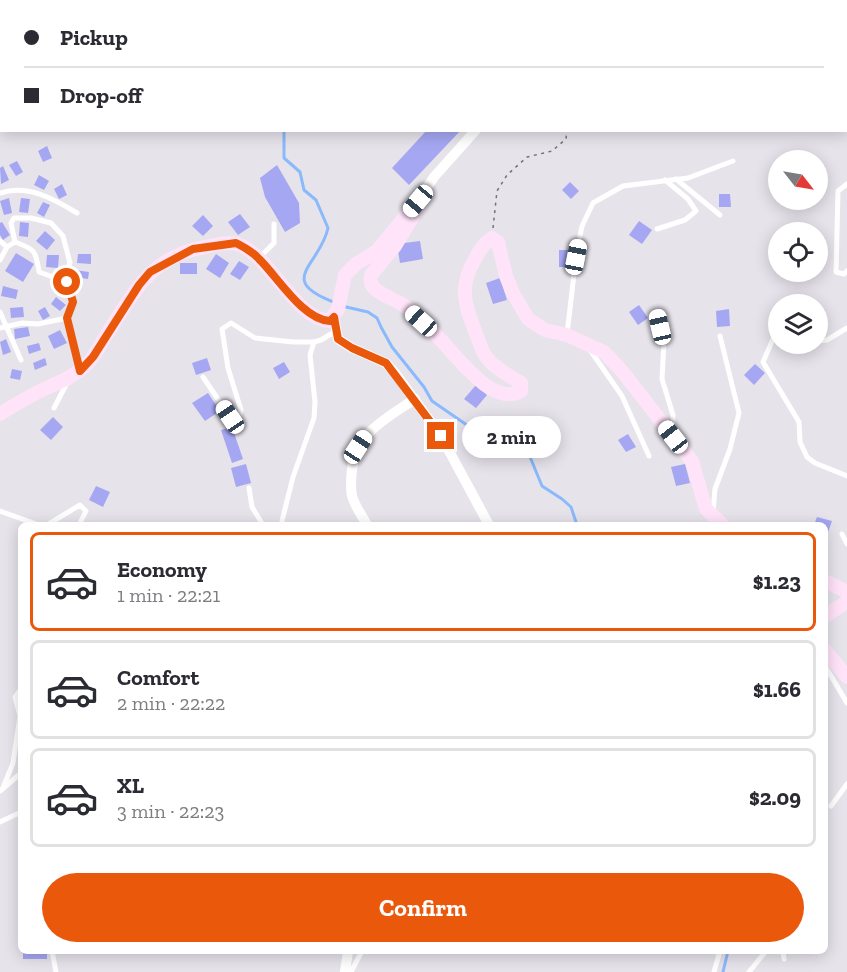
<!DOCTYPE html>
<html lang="en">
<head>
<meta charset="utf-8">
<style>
	body { margin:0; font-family:"Zilla Slab",serif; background:#f7f7f7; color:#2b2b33; height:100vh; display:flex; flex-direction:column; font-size:22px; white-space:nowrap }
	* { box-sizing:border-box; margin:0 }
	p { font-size:20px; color:#7c7c81 }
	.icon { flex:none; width:33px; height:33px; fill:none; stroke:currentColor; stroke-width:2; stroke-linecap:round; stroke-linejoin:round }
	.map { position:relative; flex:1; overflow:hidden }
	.details { position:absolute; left:18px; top:522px; width:810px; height:432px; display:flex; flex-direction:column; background:#fff; border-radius:9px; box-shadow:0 3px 15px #0003 }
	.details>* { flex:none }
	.top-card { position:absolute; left:0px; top:0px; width:848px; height:132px; box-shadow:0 3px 15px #0003; display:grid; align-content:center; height:132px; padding:0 24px; background:#fff }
	.needle { width:39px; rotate:121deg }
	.buttons { position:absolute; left:768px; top:150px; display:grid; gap:12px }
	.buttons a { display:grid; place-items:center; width:60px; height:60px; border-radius:50%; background:#fff; box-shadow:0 3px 15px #0003; font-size:30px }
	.end { position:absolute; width:27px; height:27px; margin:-14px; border:8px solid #ea580c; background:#fff; box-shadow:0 0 0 3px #fff }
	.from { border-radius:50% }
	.bubble { position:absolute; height:42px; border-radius:21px; background:#fff; box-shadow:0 3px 15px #0003; font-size:20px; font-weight:700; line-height:42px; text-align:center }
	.car { position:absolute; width:18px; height:36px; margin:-18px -9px; border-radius:8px; box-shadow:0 0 4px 2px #0007; background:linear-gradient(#fff 24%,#345 0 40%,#fff 0 76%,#345 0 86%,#fff 0) }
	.top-card b { display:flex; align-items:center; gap:21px; height:57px; font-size:22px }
	.top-card b+b { border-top:2px solid #e1e1e2 }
	.top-card i { width:15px; height:15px; background:#2b2b33 }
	ul { padding:10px 0 0; list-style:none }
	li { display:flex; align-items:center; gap:18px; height:99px; margin:0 12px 9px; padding:0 12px; border:3px solid #e1e1e2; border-radius:9px }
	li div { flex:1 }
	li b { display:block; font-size:22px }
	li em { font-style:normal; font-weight:700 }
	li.selected { border-color:#ea580c }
	li>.icon { width:54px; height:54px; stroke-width:1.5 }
	.cta { display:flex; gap:12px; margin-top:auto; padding:12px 24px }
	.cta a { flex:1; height:69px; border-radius:36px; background:#ea580c; color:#fff; font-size:24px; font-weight:700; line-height:69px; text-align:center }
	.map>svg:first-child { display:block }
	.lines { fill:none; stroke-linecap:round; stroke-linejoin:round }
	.stream { stroke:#8abafb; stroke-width:3 }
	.river { stroke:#8abafb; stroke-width:16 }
	.building { fill:#a5a7f2 }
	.path { stroke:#747177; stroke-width:1.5; stroke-dasharray:3 4.5; stroke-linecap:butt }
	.lane { stroke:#fff; stroke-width:5 }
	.street { stroke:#fff; stroke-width:10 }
	.secondary { stroke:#ffe3f9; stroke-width:14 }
	.route { stroke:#ea580c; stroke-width:8 }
</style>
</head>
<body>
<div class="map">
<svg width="847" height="972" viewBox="0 0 847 972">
	<rect width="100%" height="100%" fill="#e7e3eb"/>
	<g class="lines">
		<g class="stream">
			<path d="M284,130V158L300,172L304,190L316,200L328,228C320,266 274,280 336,303"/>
			<polyline points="342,306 368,312 377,318 381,327 392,347 424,387 432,401 477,432 488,432 528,452 542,486 562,499 571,507 577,525"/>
			<polyline points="723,972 728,951"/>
		</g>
		<g class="river">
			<polyline points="352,2 355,0"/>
			<polyline points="0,87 2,86"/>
		</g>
	</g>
	<g class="building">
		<polygon points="427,130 461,130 409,185 392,168"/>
		<polygon points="47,146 52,158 43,162 38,151"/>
		<polygon points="17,161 23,172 16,176 9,165"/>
		<polygon points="277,165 299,203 300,223 285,232 265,197 260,178"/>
		<polygon points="3,166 9,180 1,184 0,168"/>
		<polygon points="39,175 49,181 44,190 34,185"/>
		<polygon points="570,182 579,191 571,199 562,190"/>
		<polygon points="62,184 67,195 59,199 54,189"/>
		<polygon points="719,194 730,194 731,207 719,207"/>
		<polygon points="9,198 12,213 4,215 0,201"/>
		<polygon points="21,198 30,199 28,213 19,212"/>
		<polygon points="43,202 50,205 44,217 37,213"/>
		<polygon points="240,214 250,227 238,235 228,222"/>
		<polygon points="203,215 213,226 203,236 192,226"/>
		<polygon points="639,221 652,230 642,244 629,235"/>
		<polygon points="2,222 10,235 3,240 0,235 0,223"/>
		<polygon points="20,222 29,223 28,237 19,236"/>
		<polygon points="45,231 55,240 47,250 36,241"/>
		<polygon points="420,241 423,259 400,263 397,244"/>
		<rect x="559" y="250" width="10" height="17"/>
		<polygon points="16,253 34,264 23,282 5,271"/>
		<polygon points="78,254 91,254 91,264 77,263"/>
		<polygon points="216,254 229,263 220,278 206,269"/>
		<polygon points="47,255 59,255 58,268 46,267"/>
		<polygon points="239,261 249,267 240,280 230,274"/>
		<rect x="180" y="263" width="17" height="11"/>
		<polygon points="75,270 89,272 88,279 74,277"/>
		<polygon points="500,278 507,300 493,304 486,283"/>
		<polygon points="3,286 18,290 16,299 1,296"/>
		<polygon points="56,297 66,305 60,311 51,304"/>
		<polygon points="639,305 648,318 638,325 629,312"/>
		<polygon points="23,307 24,317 11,318 10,308"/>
		<polygon points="45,307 50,316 43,320 38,311"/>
		<polygon points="729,309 730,326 717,327 716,311"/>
		<polygon points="28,327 30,336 15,339 14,329"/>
		<polygon points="60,330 67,343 54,349 48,336"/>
		<polygon points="6,339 11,352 3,355 0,342"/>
		<polygon points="39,343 41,350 29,354 27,346"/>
		<polygon points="45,358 47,365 35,370 33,363"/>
		<polygon points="207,358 211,370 196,375 192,363"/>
		<polygon points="284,362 290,372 279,379 273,368"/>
		<polygon points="755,364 765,373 754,385 744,375"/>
		<polygon points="12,369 22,371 20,380 10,378"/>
		<polygon points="476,385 487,395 476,408 464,399"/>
		<polygon points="208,393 220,411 205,421 192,403"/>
		<polygon points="53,417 63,427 51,440 40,430"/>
		<polygon points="232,427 243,459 232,463 221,430"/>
		<polygon points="628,434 636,447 626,452 618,440"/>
		<polygon points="246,464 251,483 236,487 231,468"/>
		<polygon points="685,464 690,483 676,486 671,467"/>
		<polygon points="96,486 110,492 103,507 89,500"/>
		<polygon points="817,517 832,521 827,535 825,534 825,525 814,525"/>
		<rect x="23" y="951" width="24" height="8"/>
	</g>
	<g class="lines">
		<polyline class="path" points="493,228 497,191 507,175 527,157 552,151 566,139 567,130"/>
		<g class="lane">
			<polyline points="676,179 720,215"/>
			<polyline points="847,184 838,191 836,272 844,274 847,271"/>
			<path d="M0,193C28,184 54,199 77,213"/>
			<polyline points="657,229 685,220 696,211 688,199 665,180"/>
			<path d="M0,241L7,247L15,242C35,249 36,251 39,272L67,282L73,302L67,318L79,369"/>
			<polyline points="15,242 11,223 14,218 31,218 51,223 63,236 70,263 63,280"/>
			<polyline points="260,257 274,243 274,224"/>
			<polyline points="0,260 7,247"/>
			<polyline points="0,312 21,360"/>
			<polyline points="657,312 664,341 662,379 673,415 673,432"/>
			<polyline points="0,328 22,323 38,324 67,318"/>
			<polyline points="567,334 576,257 582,226 593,203 623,186 688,178 733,161"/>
			<polyline points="778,338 773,339 763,362 799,422 800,442 807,457 815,463 847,476"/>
			<polyline points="818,341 827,340 847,328"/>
			<polyline points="590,350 622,396 649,456"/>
			<polyline points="203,377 230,417 239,417 241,410 228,368 222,329 231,323 255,338 293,342 314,342"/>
			<polyline points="54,408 68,381"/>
			<polyline points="249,488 252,507 263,525"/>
			<polyline points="0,511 39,525"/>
			<polyline points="713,512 715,489 730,449 739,413 720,336"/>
			<polyline points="47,525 80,505 86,511 79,525"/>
			<polyline points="281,525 293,477 314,418 315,402 310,355 314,342 321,340 336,331"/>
			<polyline points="842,534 847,544"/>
			<polyline points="825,666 847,703"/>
			<polyline points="3,788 13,763 20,716 15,697 21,689"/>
			<polyline points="0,791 21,773"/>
			<polyline points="831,806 847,784"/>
			<polyline points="0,822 21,812"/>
			<polyline points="52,951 56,972"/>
			<polyline points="783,951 784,959"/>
			<polyline points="351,972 362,951"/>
			<polyline points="714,972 720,951"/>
			<polyline points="749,972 766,951"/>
		</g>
		<g class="street">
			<polyline points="535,2 535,0"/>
			<polyline points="418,201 434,177 476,130"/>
			<polyline points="334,317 338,339 352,348 386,363 395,373 441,436 489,525"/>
			<path d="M367,525C362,515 355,507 352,496C350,487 351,478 352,469C357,432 387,418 415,399"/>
			<polyline points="345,972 348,951"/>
		</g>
		<g class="secondary">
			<polyline points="34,2 35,0"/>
			<polyline points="0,44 2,42"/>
			<path d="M0,414C13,406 26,398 40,391C56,383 73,378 87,364C95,356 101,344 107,334C135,291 150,257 205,247C215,245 227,241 237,244C270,254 294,319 330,321L338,309L345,275L356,264L377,251L418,201V208L395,246L371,275C370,280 370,284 374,288C381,295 393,299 402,304C412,311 421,321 430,329C451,347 490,409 521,391V383C510,376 492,367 485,355C481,349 479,340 476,334C465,304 458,288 475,259C480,250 483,244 492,238L498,242L506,276L513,293L528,319L545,330L567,335L604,352L622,371L692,461L706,509L723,525"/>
			<polyline points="825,581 847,592"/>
			<polyline points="825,616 847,602"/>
			<polyline points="825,650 847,677"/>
		</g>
	</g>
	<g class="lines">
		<path class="route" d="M67,282L73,302L67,318L80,371L93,357L139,285L150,272L193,249L236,243C244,247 253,252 259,259C277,276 303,320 330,321L334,317L338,339L352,348L386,363L441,436"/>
	</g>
</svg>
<div class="buttons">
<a><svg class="needle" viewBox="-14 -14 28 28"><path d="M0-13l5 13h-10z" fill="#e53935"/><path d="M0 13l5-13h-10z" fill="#7c7c81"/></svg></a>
<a><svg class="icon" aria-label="locate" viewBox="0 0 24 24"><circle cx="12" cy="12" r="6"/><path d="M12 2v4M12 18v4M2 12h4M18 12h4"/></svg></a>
<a><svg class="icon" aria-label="layers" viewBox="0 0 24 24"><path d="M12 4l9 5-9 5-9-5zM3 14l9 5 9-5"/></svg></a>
</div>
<i class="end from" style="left:67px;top:282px"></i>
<i class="end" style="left:441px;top:436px"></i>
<div class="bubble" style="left:462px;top:416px;width:99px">2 min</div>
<i class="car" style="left:418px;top:201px;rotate:220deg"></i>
<i class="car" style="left:576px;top:257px;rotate:11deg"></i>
<i class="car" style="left:421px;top:321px;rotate:312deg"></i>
<i class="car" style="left:660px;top:327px;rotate:347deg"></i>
<i class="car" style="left:230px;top:417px;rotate:326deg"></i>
<i class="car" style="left:673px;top:437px;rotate:322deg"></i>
<i class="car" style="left:358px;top:447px;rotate:33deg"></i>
<div class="top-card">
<b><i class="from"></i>Pickup</b>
<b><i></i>Drop-off</b>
</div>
<section class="details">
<ul>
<li class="selected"><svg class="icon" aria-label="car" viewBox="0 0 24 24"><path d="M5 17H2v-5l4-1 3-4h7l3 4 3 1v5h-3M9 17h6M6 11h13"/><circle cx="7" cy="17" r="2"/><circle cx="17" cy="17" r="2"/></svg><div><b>Economy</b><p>1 min · 22:21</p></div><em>$1.23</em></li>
<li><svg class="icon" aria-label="car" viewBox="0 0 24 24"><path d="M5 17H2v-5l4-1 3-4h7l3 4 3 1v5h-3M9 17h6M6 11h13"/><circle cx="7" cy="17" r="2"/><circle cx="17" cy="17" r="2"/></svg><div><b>Comfort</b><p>2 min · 22:22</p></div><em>$1.66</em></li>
<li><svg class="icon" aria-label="car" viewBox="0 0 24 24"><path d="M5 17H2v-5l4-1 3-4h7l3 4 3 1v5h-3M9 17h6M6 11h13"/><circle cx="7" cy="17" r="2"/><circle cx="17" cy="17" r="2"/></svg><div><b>XL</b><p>3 min · 22:23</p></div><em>$2.09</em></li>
</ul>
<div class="cta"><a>Confirm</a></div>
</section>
</div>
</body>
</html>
